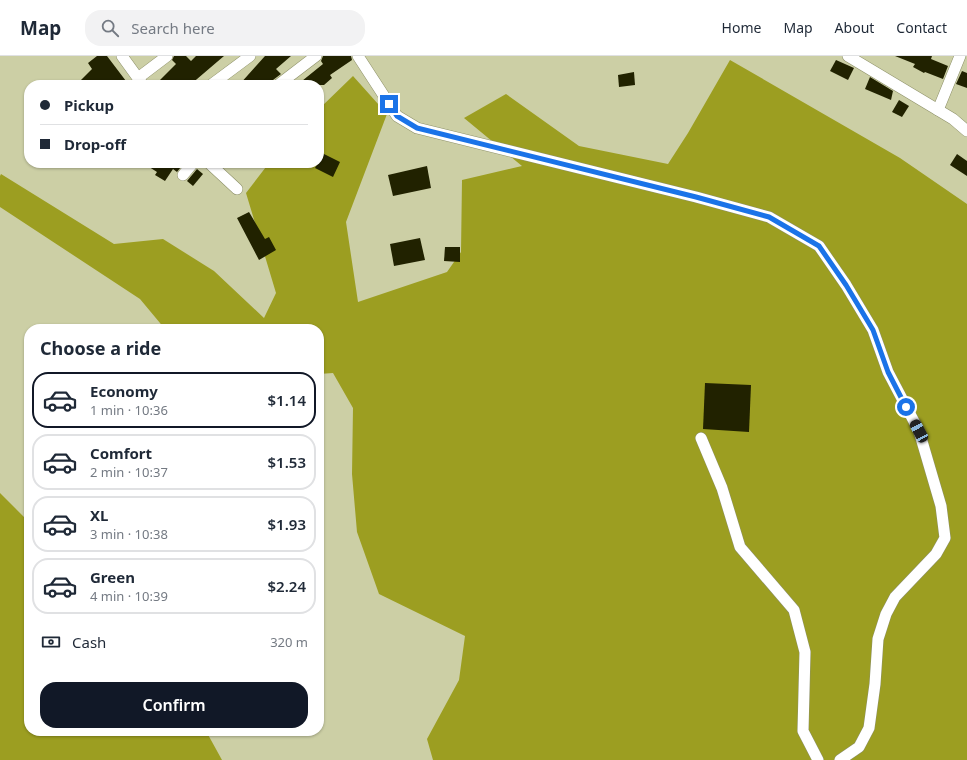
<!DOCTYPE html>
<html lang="en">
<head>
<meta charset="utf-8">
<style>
	body { margin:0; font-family:"Noto Sans",sans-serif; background:#f2f2f3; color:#1f2937; height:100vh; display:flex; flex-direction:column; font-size:15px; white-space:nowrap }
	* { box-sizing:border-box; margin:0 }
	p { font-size:13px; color:#747a83 }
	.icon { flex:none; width:22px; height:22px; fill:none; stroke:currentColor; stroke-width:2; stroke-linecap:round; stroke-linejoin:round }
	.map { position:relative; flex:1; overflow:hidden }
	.sheet { position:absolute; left:24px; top:268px; width:300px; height:412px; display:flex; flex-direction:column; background:#fff; border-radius:16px; box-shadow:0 1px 3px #0004 }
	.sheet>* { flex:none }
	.top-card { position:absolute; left:24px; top:24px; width:300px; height:88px; border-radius:16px; box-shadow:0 1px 3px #0004; display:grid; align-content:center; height:88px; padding:0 16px; background:#fff }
	.end { position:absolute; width:18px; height:18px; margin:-9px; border:5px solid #1a73e8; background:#fff; box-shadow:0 0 0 2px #fff }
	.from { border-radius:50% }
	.car { position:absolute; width:12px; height:24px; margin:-12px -6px; border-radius:5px; box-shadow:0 0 3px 1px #0007; background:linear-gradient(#222 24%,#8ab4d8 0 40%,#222 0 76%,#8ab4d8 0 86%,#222 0) }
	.top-card b { display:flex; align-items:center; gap:14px; height:38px; font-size:15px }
	.top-card b+b { border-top:1px solid #e0e1e3 }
	.top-card i { width:10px; height:10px; background:#1f2937 }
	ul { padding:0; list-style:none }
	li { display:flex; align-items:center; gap:12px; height:56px; margin:0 8px 6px; padding:0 8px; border:2px solid #e0e1e3; border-radius:16px }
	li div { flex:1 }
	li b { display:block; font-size:15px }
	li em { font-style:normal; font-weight:600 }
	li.selected { border-color:#111827 }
	li>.icon { width:36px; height:36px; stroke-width:1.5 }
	h2 { padding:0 16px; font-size:18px; line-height:48px }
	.pay { display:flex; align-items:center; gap:10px; height:44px; padding:0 16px; font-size:15px }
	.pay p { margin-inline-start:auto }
	.action { display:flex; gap:8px; margin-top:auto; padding:8px 16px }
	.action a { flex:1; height:46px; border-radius:16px; background:#111827; color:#fff; font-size:16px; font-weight:600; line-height:46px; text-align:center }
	header { display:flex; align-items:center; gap:24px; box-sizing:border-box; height:56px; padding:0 20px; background:#fff; border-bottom:1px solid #e0e1e3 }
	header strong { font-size:19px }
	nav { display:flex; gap:22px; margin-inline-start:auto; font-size:14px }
	.search { width:280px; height:36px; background:#f2f2f3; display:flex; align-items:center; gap:10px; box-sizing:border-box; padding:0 14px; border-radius:16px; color:#747a83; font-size:15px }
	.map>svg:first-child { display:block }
	.forest { fill:#9c9e21 }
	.building { fill:#212200 }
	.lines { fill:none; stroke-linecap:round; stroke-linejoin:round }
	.minor-casing { stroke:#8d9068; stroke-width:12 }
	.minor { stroke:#fff; stroke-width:11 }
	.route { stroke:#1a73e8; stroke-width:5 }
</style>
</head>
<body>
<header>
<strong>Map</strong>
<div class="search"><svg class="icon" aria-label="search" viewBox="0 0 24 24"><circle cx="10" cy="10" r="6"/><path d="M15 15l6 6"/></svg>Search here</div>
<nav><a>Home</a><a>Map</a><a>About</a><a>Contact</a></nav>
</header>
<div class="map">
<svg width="967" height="704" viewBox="0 0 967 704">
	<rect width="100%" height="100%" fill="#cccfa5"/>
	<g class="forest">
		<polygon points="730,4 900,102 967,148 967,704 433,704 427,683 459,624 465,580 379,538 357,476 352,418 353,352 333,317 319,318 319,273 165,273 140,243 0,151 0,120 1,118 114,188 163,183 214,215 264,262 276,237 246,137 269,107 319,107 319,53 353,20 387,58 346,166 358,246 447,216 461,196 462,124 522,110 464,62 506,38 579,90 668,108 688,77"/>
		<polygon points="0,437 29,466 29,675 206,675 222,704 0,704"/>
	</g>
	<g class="building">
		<polygon points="97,0 107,0 129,29 76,29 92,13 88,7"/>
		<polygon points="174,0 186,0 191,5 196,0 224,0 190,29 155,29 176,8 172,4"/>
		<polygon points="265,0 291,0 276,13 281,18 273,24 271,29 239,29"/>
		<polygon points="323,0 351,0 352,4 330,19 332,22 324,29 297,29 323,8 321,5"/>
		<polygon points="895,0 932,0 931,3 948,10 943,23 925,16 924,17 913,11 915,8"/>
		<polygon points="836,4 854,12 848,24 830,15"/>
		<polygon points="962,15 967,17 967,32 956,28"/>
		<polygon points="634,16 635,29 619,31 618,19"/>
		<polygon points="870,21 893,35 891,44 865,33"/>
		<polygon points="899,44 909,50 902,61 892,56"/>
		<polygon points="322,97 340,106 333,121 315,112 318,107 319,107"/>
		<polygon points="957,98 967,105 967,120 950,109"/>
		<polygon points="143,107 184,107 177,116 173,113 165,125 155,119 157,116"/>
		<polygon points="427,110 431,132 393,140 388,119"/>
		<polygon points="197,113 203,118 193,130 187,125"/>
		<polygon points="249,156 265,183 269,181 276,194 259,204 237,162"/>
		<polygon points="420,182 425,204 394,210 390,188"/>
		<polygon points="445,191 460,191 460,206 444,205"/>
		<polygon points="705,327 751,329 749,376 703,373"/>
	</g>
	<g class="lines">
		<defs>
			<g id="minor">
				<polyline points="122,0 143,29"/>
				<polyline points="358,0 397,60 417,72 696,141 769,161 819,190 846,229 873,274 888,316 919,375 941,450 945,482 936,498 895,541 886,558 878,583 875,628 869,672 859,691 840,704"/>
				<polyline points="848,0 953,63 967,75"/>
				<polyline points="138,22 167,0"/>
				<polyline points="211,29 250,0"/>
				<polyline points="278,29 316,0"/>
				<polyline points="938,54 960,0"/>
				<polyline points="209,107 237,133"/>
				<polyline points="183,119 193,107"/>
				<polyline points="701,382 722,432 740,491 794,554 805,596 803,675 818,704"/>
			</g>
		</defs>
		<use href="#minor" class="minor-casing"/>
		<use href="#minor" class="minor"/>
	</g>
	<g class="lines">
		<polyline class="route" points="389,48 397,60 417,72 696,141 769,161 819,190 846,229 873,274 888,316 906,351"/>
	</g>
</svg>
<i class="end from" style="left:906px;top:351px"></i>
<i class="end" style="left:389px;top:48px"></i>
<i class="car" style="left:919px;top:375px;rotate:332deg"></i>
<div class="top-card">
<b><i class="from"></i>Pickup</b>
<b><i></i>Drop-off</b>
</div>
<section class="sheet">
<h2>Choose a ride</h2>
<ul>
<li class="selected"><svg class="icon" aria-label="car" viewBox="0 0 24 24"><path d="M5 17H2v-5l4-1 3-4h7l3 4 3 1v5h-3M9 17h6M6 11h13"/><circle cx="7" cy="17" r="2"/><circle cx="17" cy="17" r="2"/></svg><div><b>Economy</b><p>1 min · 10:36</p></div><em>$1.14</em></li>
<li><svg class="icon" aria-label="car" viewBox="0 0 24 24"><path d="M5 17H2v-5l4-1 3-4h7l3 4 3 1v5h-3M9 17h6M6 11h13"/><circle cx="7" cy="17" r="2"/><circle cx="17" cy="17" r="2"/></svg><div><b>Comfort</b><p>2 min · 10:37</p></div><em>$1.53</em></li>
<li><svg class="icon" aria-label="car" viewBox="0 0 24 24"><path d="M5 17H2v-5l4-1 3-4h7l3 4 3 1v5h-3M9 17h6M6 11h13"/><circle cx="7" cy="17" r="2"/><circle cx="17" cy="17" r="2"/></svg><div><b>XL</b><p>3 min · 10:38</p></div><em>$1.93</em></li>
<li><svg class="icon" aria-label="car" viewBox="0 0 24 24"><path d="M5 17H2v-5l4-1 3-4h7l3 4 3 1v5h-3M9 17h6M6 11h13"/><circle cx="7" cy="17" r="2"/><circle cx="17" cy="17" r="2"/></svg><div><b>Green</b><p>4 min · 10:39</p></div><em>$2.24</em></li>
</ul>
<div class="pay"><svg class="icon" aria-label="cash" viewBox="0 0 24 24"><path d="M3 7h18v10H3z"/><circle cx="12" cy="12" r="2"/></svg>Cash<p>320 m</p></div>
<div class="action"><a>Confirm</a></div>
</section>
</div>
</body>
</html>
